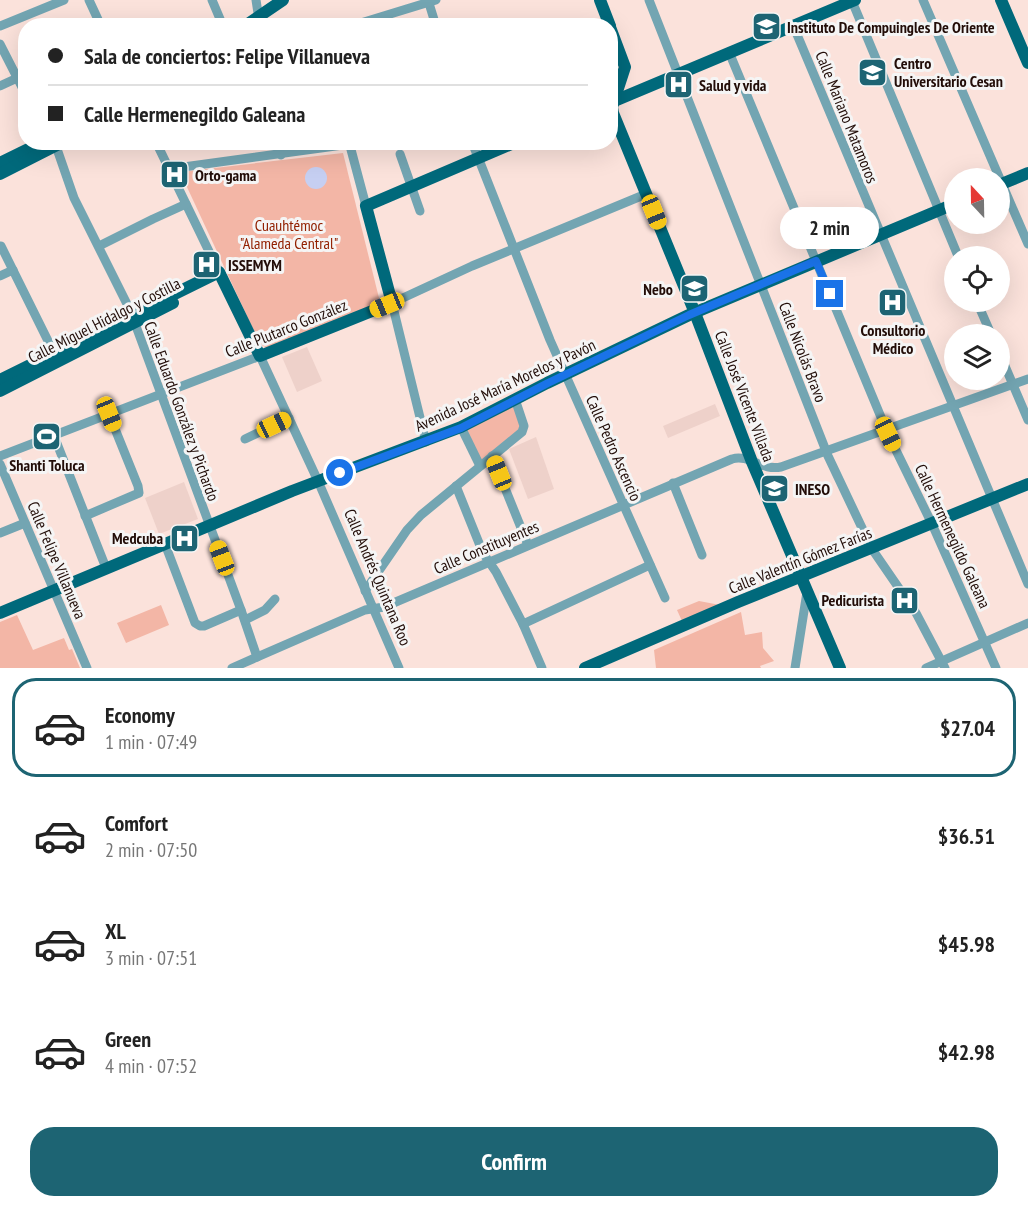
<!DOCTYPE html>
<html lang="en">
<head>
<meta charset="utf-8">
<style>
	body { margin:0; font-family:"PT Sans Narrow",sans-serif; background:#f2f2f2; color:#222; height:100vh; display:flex; flex-direction:column; font-size:22px; white-space:nowrap }
	* { box-sizing:border-box; margin:0 }
	p { font-size:20px; color:#767676 }
	.icon { flex:none; width:33px; height:33px; fill:none; stroke:currentColor; stroke-width:2; stroke-linecap:round; stroke-linejoin:round }
	.map { position:relative; height:668px; overflow:hidden }
	.panel { display:flex; flex-direction:column; background:#fff; flex:1 }
	.panel>* { flex:none }
	.top-card { position:absolute; left:18px; top:18px; width:600px; height:132px; border-radius:24px; box-shadow:0 6px 24px #0002; display:grid; align-content:center; height:132px; padding:0 30px; background:#fff }
	.needle { width:39px; rotate:338deg }
	.fabs { position:absolute; left:944px; top:168px; display:grid; gap:12px }
	.fabs a { display:grid; place-items:center; width:66px; height:66px; border-radius:50%; background:#fff; box-shadow:0 6px 24px #0002; font-size:30px }
	.end { position:absolute; width:27px; height:27px; margin:-14px; border:8px solid #1a73e8; background:#fff; box-shadow:0 0 0 3px #fff }
	.from { border-radius:50% }
	.bubble { position:absolute; height:42px; border-radius:21px; background:#fff; box-shadow:0 6px 24px #0002; font-size:20px; font-weight:700; line-height:42px; text-align:center }
	.car { position:absolute; width:18px; height:36px; margin:-18px -9px; border-radius:8px; box-shadow:0 0 4px 2px #0007; background:linear-gradient(#f5c518 24%,#345 0 40%,#f5c518 0 76%,#345 0 86%,#f5c518 0) }
	.top-card b { display:flex; align-items:center; gap:21px; height:57px; font-size:22px }
	.top-card b+b { border-top:2px solid #e0e0e0 }
	.top-card i { width:15px; height:15px; background:#222 }
	ul { padding:10px 0 0; list-style:none }
	li { display:flex; align-items:center; gap:18px; height:99px; margin:0 12px 9px; padding:0 18px; border:3px solid transparent; border-radius:24px }
	li div { flex:1 }
	li b { display:block; font-size:22px }
	li em { font-style:normal; font-weight:700 }
	li.on { border-color:#1d6473 }
	li>.icon { width:54px; height:54px; stroke-width:1.5 }
	.primary-button { display:flex; gap:12px; margin-top:auto; padding:12px 30px }
	.primary-button a { flex:1; height:69px; border-radius:24px; background:#1d6473; color:#fff; font-size:24px; font-weight:700; line-height:69px; text-align:center }
	.map>svg:first-child { display:block }
	.built { fill:#eed1ca }
	.green { fill:#f3b6a6 }
	.water { fill:#c6cff2 }
	.lines { fill:none; stroke-linecap:round; stroke-linejoin:round }
	.minor { stroke:#73a5b2; stroke-width:9 }
	.major { stroke:#00697b; stroke-width:12 }
	.route { stroke:#1a73e8; stroke-width:8 }
	.labels { text-anchor:middle; dominant-baseline:central; stroke-width:6; stroke-linejoin:round; paint-order:stroke }
	.poi-label { font-size:16px; font-weight:bold; fill:#220d08; stroke:#f5f5f5; text-anchor:start }
	.street-label { font-size:16px; fill:#220d08; stroke:#f5f5f5 }
	.park-label { font-size:16px; fill:#922000; stroke:#f5f5f5 }
</style>
</head>
<body>
<div class="map">
<svg width="1028" height="668" viewBox="0 0 1028 668">
	<rect width="100%" height="100%" fill="#fbe2db"/>
	<g class="built">
		<polygon points="307,347 322,381 297,392 282,357"/>
		<polygon points="715,404 720,416 668,438 663,426"/>
		<polygon points="536,437 554,489 528,499 509,449"/>
		<polygon points="184,482 198,519 159,534 145,498"/>
	</g>
	<g class="green">
		<polygon points="343,153 380,302 267,348 260,344 180,172"/>
		<polygon points="514,405 523,429 480,462 465,430"/>
		<polygon points="699,601 720,605 682,621 677,610"/>
		<polygon points="161,605 169,625 126,643 117,623"/>
		<polygon points="741,612 745,635 762,632 763,648 774,661 760,666 761,668 656,668 654,650"/>
		<polygon points="17,615 33,650 64,638 69,650 72,649 80,668 0,668 0,622"/>
	</g>
	<circle class="water" cx="316" cy="178" r="11"/>
	<g class="lines">
		<g class="minor">
			<polyline points="89,0 101,26"/>
			<polyline points="212,0 223,26"/>
			<polyline points="256,0 260,26"/>
			<polyline points="428,0 436,26"/>
			<polyline points="649,0 828,456 872,549 916,613 945,668"/>
			<polyline points="923,0 1028,244"/>
			<polyline points="852,1 958,256"/>
			<polyline points="793,25 1028,584"/>
			<polyline points="0,26 64,0"/>
			<polyline points="351,26 436,0"/>
			<polyline points="0,44 26,95"/>
			<polyline points="729,52 888,434 932,524 996,668"/>
			<polyline points="0,86 26,74"/>
			<polyline points="156,142 219,272"/>
			<polyline points="280,142 281,155"/>
			<polyline points="349,142 366,206"/>
			<polyline points="472,142 550,340 665,598"/>
			<polyline points="56,146 74,198 130,310 241,610 257,657"/>
			<polyline points="400,154 420,211"/>
			<polyline points="169,169 350,144"/>
			<polyline points="1,246 54,353"/>
			<polyline points="99,246 153,219 186,204"/>
			<polyline points="0,276 13,270"/>
			<polyline points="977,302 991,334"/>
			<polyline points="999,352 1028,420"/>
			<polyline points="461,427 480,466"/>
			<polyline points="54,436 106,568"/>
			<polyline points="245,439 289,418"/>
			<polyline points="426,442 392,303 472,266 646,194"/>
			<polyline points="0,456 260,356 318,481 399,668"/>
			<polyline points="492,456 528,545"/>
			<polyline points="0,464 87,668"/>
			<polyline points="673,483 702,555"/>
			<polyline points="456,486 483,553 496,572 523,624 542,668"/>
			<polyline points="85,516 139,493 138,486 109,414"/>
			<polyline points="0,533 25,523"/>
			<polyline points="165,544 195,623 200,626 204,626 241,610"/>
			<polyline points="365,591 407,530 421,515 522,432 524,426 515,399"/>
			<polyline points="245,620 265,610 275,599"/>
			<polyline points="523,624 650,565"/>
			<path d="M232,668L365,610L384,607L732,459C750,454 761,471 781,467L1028,379"/>
			<polyline points="795,668 807,592"/>
			<polyline points="926,668 1028,623"/>
		</g>
		<g class="major">
			<polyline points="600,0 610,26"/>
			<polyline points="1001,0 1028,63"/>
			<polyline points="245,26 283,0"/>
			<polyline points="610,27 625,67 612,107 613,113 695,313 752,462 840,668"/>
			<polyline points="612,102 855,0"/>
			<polyline points="0,163 43,142"/>
			<polyline points="0,174 63,142"/>
			<polyline points="999,185 1028,173"/>
			<polyline points="0,380 219,272 260,356 392,303 366,206 516,142"/>
			<polyline points="0,391 173,303"/>
			<polyline points="0,613 292,491 461,427 547,383 689,315 954,204"/>
			<polyline points="585,668 738,602 1028,484"/>
		</g>
	</g>
	<g class="lines">
		<polyline class="route" points="340,473 461,428 548,383 689,315 816,261 830,294"/>
	</g>
	<defs>
		<symbol id="university-square" viewBox="-11 -11 22 22"><rect x="-9" y="-9" width="18" height="18" rx="4" fill="#1d6473" stroke="#f5f5f5"/><path d="M0-5L7-2L0 1L-7-2ZM-4 1L0 2.5L4 1V4Q0 6-4 4Z" fill="#fff"/></symbol>
		<symbol id="hospital-square" viewBox="-11 -11 22 22"><rect x="-9" y="-9" width="18" height="18" rx="4" fill="#1d6473" stroke="#f5f5f5"/><path d="M-5-5h3v3.5h4V-5h3V5h-3V1.5h-4V5h-3Z" fill="#fff"/></symbol>
		<symbol id="stadium-square" viewBox="-11 -11 22 22"><rect x="-9" y="-9" width="18" height="18" rx="4" fill="#1d6473" stroke="#f5f5f5"/><path d="M0-5a6.5 5 0 1 0 0 10a6.5 5 0 1 0 0-10ZM-3.5-1.8h7v3.6h-7Z" fill="#fff"/></symbol>
	</defs>
	<g fill-rule="evenodd">
		<use href="#university-square" x="750" y="10" width="33" height="33"/>
		<use href="#university-square" x="856" y="56" width="33" height="33"/>
		<use href="#hospital-square" x="662" y="68" width="33" height="33"/>
		<use href="#hospital-square" x="158" y="158" width="33" height="33"/>
		<use href="#hospital-square" x="190" y="248" width="33" height="33"/>
		<use href="#university-square" x="678" y="272" width="33" height="33"/>
		<use href="#hospital-square" x="876" y="286" width="33" height="33"/>
		<use href="#stadium-square" x="30" y="420" width="33" height="33"/>
		<use href="#university-square" x="758" y="472" width="33" height="33"/>
		<use href="#hospital-square" x="168" y="522" width="33" height="33"/>
		<use href="#hospital-square" x="888" y="584" width="33" height="33"/>
	</g>
	<g class="labels">
		<g class="poi-label">
			<text x="787" y="27">Instituto De Compuingles De Oriente</text>
			<text x="894" y="63">Centro<tspan x="894" dy="18">Universitario Cesan</tspan></text>
			<text x="699" y="85">Salud y vida</text>
			<text x="195" y="175">Orto-gama</text>
			<text x="228" y="265">ISSEMYM</text>
			<text x="673" y="289" text-anchor="end">Nebo</text>
			<text x="893" y="330" text-anchor="middle">Consultorio<tspan x="893" dy="18">Médico</tspan></text>
			<text x="47" y="465" text-anchor="middle">Shanti Toluca</text>
			<text x="795" y="489">INESO</text>
			<text x="163" y="538" text-anchor="end">Medcuba</text>
			<text x="884" y="600" text-anchor="end">Pedicurista</text>
		</g>
		<g class="street-label">
			<text transform="translate(847 117) rotate(68)">Calle Mariano Matamoros</text>
			<text transform="translate(104 320) rotate(-27)">Calle Miguel Hidalgo y Costilla</text>
			<text transform="translate(286 328) rotate(-22)">Calle Plutarco González</text>
			<text transform="translate(803 352) rotate(69)">Calle Nicolás Bravo</text>
			<text transform="translate(505 385) rotate(-25)">Avenida José María Morelos y Pavón</text>
			<text transform="translate(745 396) rotate(69)">Calle José Vicente Villada</text>
			<text transform="translate(182 411) rotate(70)">Calle Eduardo González y Pichardo</text>
			<text transform="translate(614 448) rotate(66)">Calle Pedro Ascencio</text>
			<text transform="translate(953 536) rotate(65)">Calle Hermenegildo Galeana</text>
			<text transform="translate(486 547) rotate(-23)">Calle Constituyentes</text>
			<text transform="translate(57 560) rotate(67)">Calle Felipe Villanueva</text>
			<text transform="translate(800 560) rotate(-22)">Calle Valentín Gómez Farías</text>
			<text transform="translate(378 577) rotate(67)">Calle Andrés Quintana Roo</text>
		</g>
		<g class="park-label">
			<text x="289" y="225">Cuauhtémoc<tspan x="289" dy="18">"Alameda Central"</tspan></text>
		</g>
	</g>
</svg>
<div class="fabs">
<a><svg class="needle" viewBox="-14 -14 28 28"><path d="M0-13l5 13h-10z" fill="#e53935"/><path d="M0 13l5-13h-10z" fill="#767676"/></svg></a>
<a><svg class="icon" aria-label="locate" viewBox="0 0 24 24"><circle cx="12" cy="12" r="6"/><path d="M12 2v4M12 18v4M2 12h4M18 12h4"/></svg></a>
<a><svg class="icon" aria-label="layers" viewBox="0 0 24 24"><path d="M12 4l9 5-9 5-9-5zM3 14l9 5 9-5"/></svg></a>
</div>
<i class="end from" style="left:340px;top:473px"></i>
<i class="end" style="left:830px;top:294px"></i>
<div class="bubble" style="left:780px;top:207px;width:99px">2 min</div>
<i class="car" style="left:654px;top:212px;rotate:158deg"></i>
<i class="car" style="left:387px;top:305px;rotate:248deg"></i>
<i class="car" style="left:109px;top:414px;rotate:158deg"></i>
<i class="car" style="left:274px;top:425px;rotate:65deg"></i>
<i class="car" style="left:888px;top:434px;rotate:155deg"></i>
<i class="car" style="left:499px;top:473px;rotate:338deg"></i>
<i class="car" style="left:222px;top:558px;rotate:339deg"></i>
<div class="top-card">
<b><i class="from"></i>Sala de conciertos: Felipe Villanueva</b>
<b><i></i>Calle Hermenegildo Galeana</b>
</div>
</div>
<section class="panel">
<ul>
<li class="on"><svg class="icon" aria-label="car" viewBox="0 0 24 24"><path d="M5 17H2v-5l4-1 3-4h7l3 4 3 1v5h-3M9 17h6M6 11h13"/><circle cx="7" cy="17" r="2"/><circle cx="17" cy="17" r="2"/></svg><div><b>Economy</b><p>1 min · 07:49</p></div><em>$27.04</em></li>
<li><svg class="icon" aria-label="car" viewBox="0 0 24 24"><path d="M5 17H2v-5l4-1 3-4h7l3 4 3 1v5h-3M9 17h6M6 11h13"/><circle cx="7" cy="17" r="2"/><circle cx="17" cy="17" r="2"/></svg><div><b>Comfort</b><p>2 min · 07:50</p></div><em>$36.51</em></li>
<li><svg class="icon" aria-label="car" viewBox="0 0 24 24"><path d="M5 17H2v-5l4-1 3-4h7l3 4 3 1v5h-3M9 17h6M6 11h13"/><circle cx="7" cy="17" r="2"/><circle cx="17" cy="17" r="2"/></svg><div><b>XL</b><p>3 min · 07:51</p></div><em>$45.98</em></li>
<li><svg class="icon" aria-label="car" viewBox="0 0 24 24"><path d="M5 17H2v-5l4-1 3-4h7l3 4 3 1v5h-3M9 17h6M6 11h13"/><circle cx="7" cy="17" r="2"/><circle cx="17" cy="17" r="2"/></svg><div><b>Green</b><p>4 min · 07:52</p></div><em>$42.98</em></li>
</ul>
<div class="primary-button"><a>Confirm</a></div>
</section>
</body>
</html>
